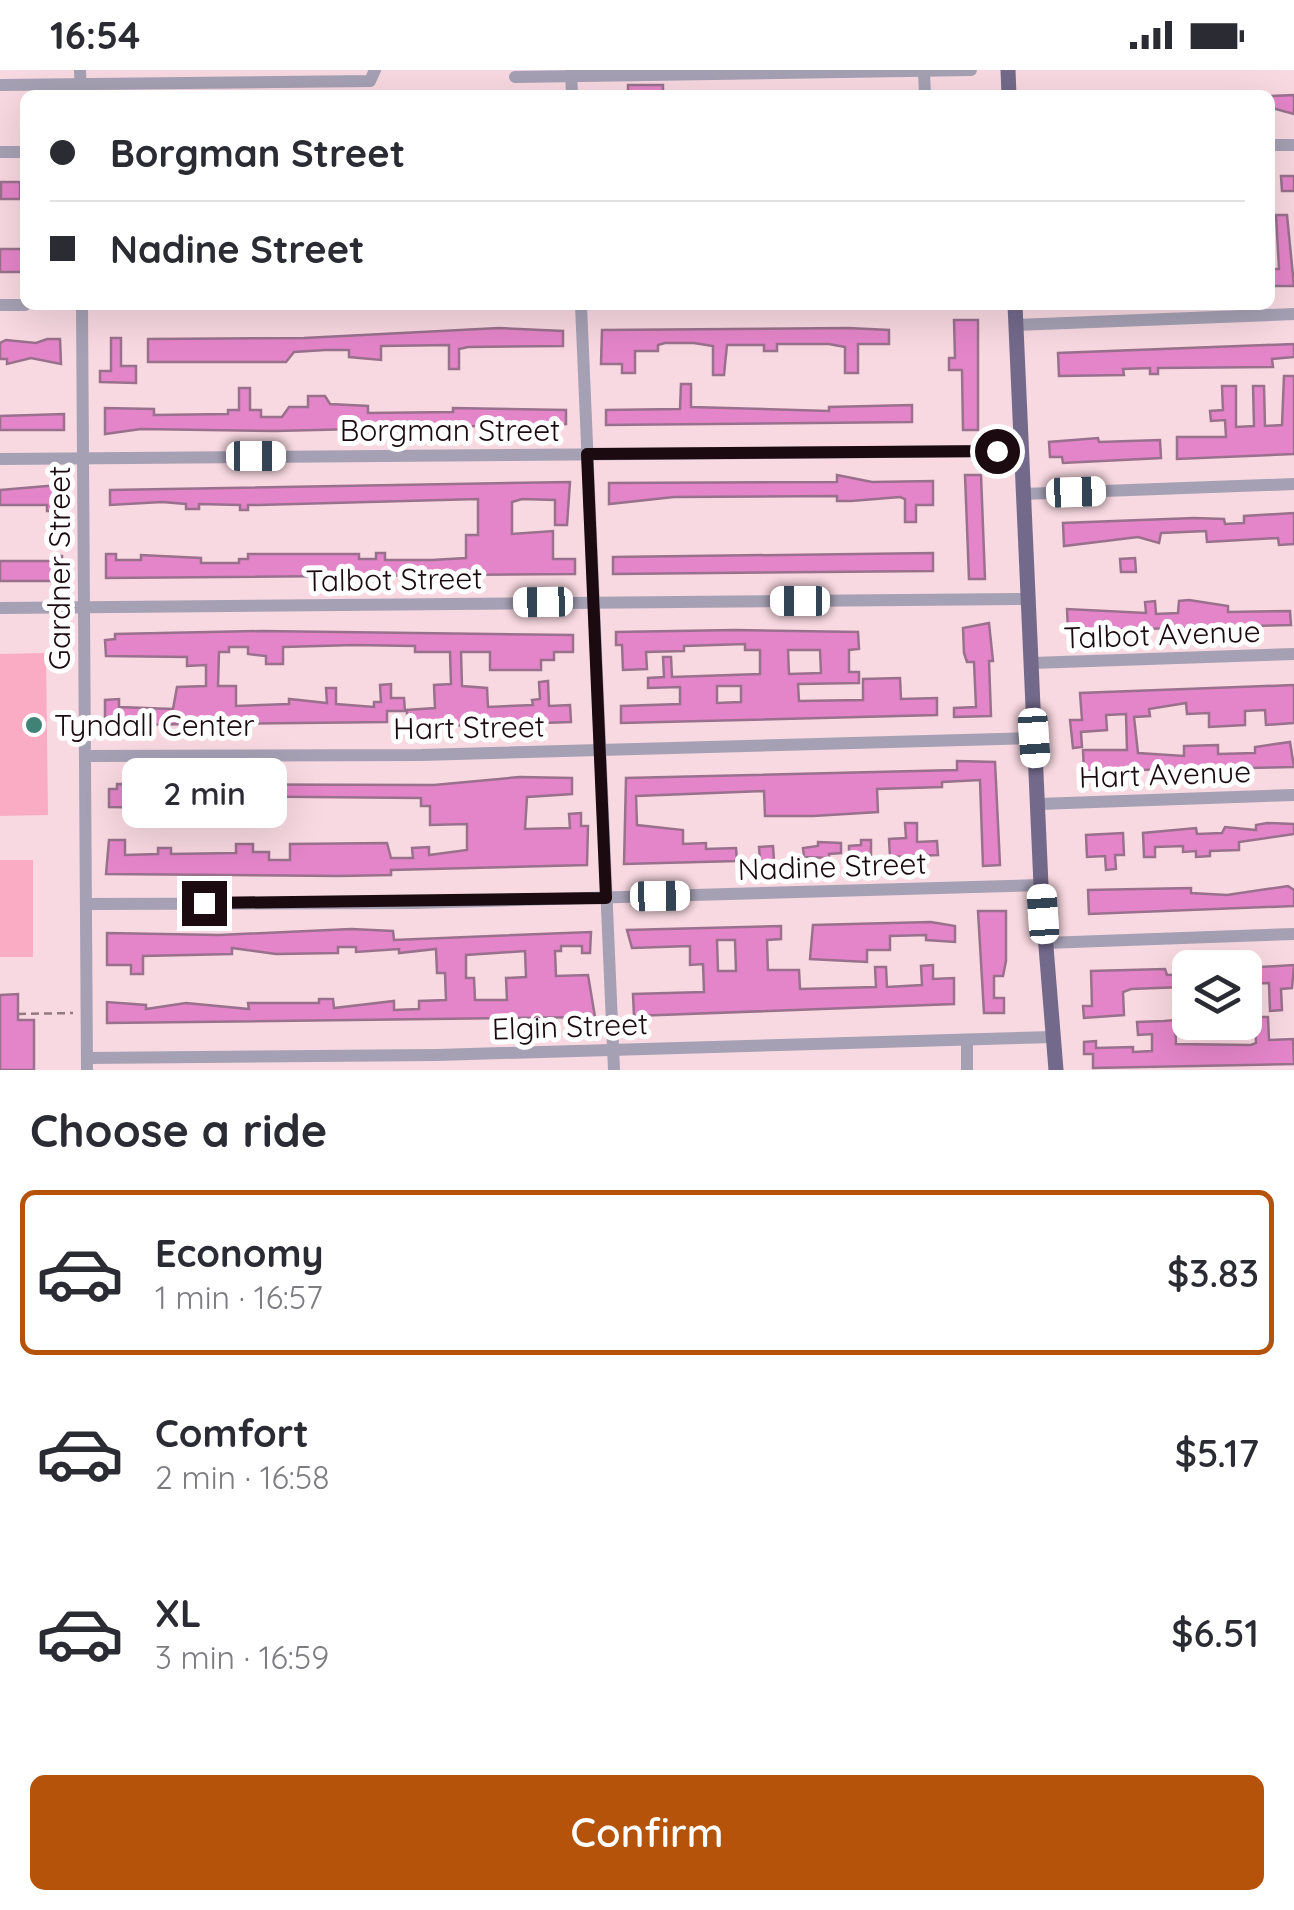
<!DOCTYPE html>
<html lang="en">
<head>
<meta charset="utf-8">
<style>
	body { margin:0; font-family:Quicksand,sans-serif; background:#f2f2f3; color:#2b2b33; height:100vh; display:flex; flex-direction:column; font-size:38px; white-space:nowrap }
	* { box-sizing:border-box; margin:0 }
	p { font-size:32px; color:#7c7c81 }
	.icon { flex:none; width:55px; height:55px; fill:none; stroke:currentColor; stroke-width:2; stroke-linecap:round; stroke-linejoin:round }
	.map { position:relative; height:1000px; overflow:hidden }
	.panel { display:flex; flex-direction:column; background:#fff; flex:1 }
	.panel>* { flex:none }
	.hud { position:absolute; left:20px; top:20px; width:1255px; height:220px; border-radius:15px; box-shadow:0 10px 40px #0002; display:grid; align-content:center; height:220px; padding:0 30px; background:#fff }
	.tools { position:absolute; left:1172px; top:880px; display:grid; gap:20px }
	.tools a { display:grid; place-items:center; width:90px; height:90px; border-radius:15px; background:#fff; box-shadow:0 10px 40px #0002; font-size:50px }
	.end { position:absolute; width:45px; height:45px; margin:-22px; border:12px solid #1b0a10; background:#fff; box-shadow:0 0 0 5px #fff }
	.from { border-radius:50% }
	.bubble { position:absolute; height:70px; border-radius:15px; background:#fff; box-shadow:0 10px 40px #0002; font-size:32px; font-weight:600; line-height:70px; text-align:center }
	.car { position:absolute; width:30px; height:60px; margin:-30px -15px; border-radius:12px; box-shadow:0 0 8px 2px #0007; background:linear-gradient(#fff 24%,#345 0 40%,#fff 0 76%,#345 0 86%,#fff 0) }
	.hud b { display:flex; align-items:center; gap:35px; height:95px; font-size:38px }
	.hud b+b { border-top:2px solid #e1e1e2 }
	.hud i { width:25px; height:25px; background:#2b2b33 }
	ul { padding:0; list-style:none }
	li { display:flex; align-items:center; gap:30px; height:165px; margin:0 20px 15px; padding:0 10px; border:5px solid transparent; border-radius:15px }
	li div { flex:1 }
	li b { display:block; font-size:38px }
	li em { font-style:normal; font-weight:600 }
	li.current { border-color:#b45309 }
	li>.icon { width:90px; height:90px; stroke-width:1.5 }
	h2 { padding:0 30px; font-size:45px; line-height:120px }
	.button { display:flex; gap:20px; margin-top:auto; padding:20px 30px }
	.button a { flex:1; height:115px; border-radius:15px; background:#b45309; color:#fff; font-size:40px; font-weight:600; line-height:115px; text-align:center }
	.status { display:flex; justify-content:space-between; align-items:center; height:70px; padding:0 50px; background:#fff; direction:ltr }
	.status svg { height:28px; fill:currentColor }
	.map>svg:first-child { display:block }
	.green { fill:#faacc5 }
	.building { fill:#e485c9; stroke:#99718c; stroke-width:2.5; fill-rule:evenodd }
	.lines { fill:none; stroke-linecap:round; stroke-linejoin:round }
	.path { stroke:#947b83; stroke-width:2.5; stroke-dasharray:8 5; stroke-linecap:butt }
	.minor { stroke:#a5a0b3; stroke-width:12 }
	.major { stroke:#73698b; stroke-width:15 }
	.route { stroke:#1b0a10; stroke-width:12 }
	.poi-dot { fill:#408376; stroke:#fff; stroke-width:4 }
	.labels { text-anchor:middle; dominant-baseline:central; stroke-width:10; stroke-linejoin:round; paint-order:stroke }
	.street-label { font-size:30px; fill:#1b0a10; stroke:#fff }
	.poi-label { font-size:30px; fill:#1b0a10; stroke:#fff; text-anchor:start }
</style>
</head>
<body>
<div class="status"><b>16:54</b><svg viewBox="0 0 49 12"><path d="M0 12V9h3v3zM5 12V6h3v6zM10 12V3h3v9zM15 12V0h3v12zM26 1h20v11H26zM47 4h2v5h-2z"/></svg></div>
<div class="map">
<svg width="1294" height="1000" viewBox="0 0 1294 1000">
	<rect width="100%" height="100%" fill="#f8d8e1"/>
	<g class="green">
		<polygon points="46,583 48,745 0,746 0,584"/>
		<rect x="0" y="790" width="33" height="97"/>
	</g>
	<g class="building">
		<polygon points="628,15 663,15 663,22 628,23"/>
		<polygon points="1294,25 1294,44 1272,38 1272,26"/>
		<polygon points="1281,106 1294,106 1294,121 1282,121"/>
		<rect x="1" y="112" width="19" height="17"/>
		<polygon points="1276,145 1287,145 1294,216 1270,216 1270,199 1279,199"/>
		<rect x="0" y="179" width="25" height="23"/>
		<polygon points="954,250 978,250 978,360 963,360 962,300 949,300 949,288 955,288"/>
		<polygon points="499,258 563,261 563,276 468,277 459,279 459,299 449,299 449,275 381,276 381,290 349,287 349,280 325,280 294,282 286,292 148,292 148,269 304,268"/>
		<polygon points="848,258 889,260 889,274 858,274 858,303 845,303 845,277 829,274 777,274 777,281 764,281 764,275 727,275 724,305 713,305 713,276 694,273 665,273 658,275 658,281 635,281 635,303 622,303 622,294 601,294 602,260"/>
		<polygon points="111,268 121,268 121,296 136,296 136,313 100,312 100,301 111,301"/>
		<polygon points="47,269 60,269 61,294 31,288 7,294 7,289 0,289 0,273 6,270 36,273"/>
		<polygon points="1294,274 1294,287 1272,289 1273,297 1158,298 1158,304 1150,304 1150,298 1123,299 1124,305 1059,306 1058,283"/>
		<polygon points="1284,306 1294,306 1294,384 1177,389 1177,367 1226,367 1225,350 1211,351 1210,341 1223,340 1222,316 1236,316 1236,357 1254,356 1253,316 1264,316 1265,356 1282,355"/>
		<polygon points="681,314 691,314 691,337 829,341 829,337 912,335 912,352 606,355 606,340 680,339"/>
		<polygon points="239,318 250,318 250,340 261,340 261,347 282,347 289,337 308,337 308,326 325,326 330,334 368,336 368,343 453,342 453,338 566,340 566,354 275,361 141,359 105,364 105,338 154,339 154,345 228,344 228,340 239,340"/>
		<polygon points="64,344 64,360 0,360 0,346"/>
		<polygon points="1098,368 1099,372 1160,370 1161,388 1063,393 1062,387 1050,387 1049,372"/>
		<polygon points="837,405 872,412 933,411 933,435 916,435 916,452 905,452 905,429 900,427 851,431 837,431 837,426 674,427 609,434 609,413 837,412"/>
		<polygon points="965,405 981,405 985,509 969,509"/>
		<polygon points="570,412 567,455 555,455 555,430 522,429 512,432 512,464 553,461 553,489 575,489 575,504 106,508 106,484 116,484 116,490 141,490 141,485 201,488 201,493 239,493 239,489 248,489 248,484 359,484 359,489 376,489 376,483 385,483 385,490 432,490 466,488 466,465 478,465 478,429 258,435 248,435 248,440 240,440 240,435 199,434 199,439 186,439 186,434 162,432 110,435 110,420"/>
		<polygon points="47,416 62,416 62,441 47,441 47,435 0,435 0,420"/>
		<polygon points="1294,443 1294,474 1279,475 1278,468 1207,472 1206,461 1161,463 1159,473 1138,467 1064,476 1063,453 1194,448 1224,449 1225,454 1244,453 1244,446"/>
		<polygon points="933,483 933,501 613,504 613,487"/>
		<polygon points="51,486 62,486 63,511 0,511 0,491 51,491"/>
		<polygon points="1135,488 1136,502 1121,502 1120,489"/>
		<polygon points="1189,530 1228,536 1228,542 1290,541 1291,555 1068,561 1067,539 1146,543 1145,532 1155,531 1156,544 1178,543 1179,531"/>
		<polygon points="989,553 993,591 989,591 991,646 954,647 954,638 976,637 974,592 967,592 964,583 963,558"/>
		<path d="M735,560L858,562L859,579L849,580V602H859V613L798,614L799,631L863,630V609L900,608L901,629L937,628V645L621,653V636L680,634V617L648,618V608L664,607L663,587H671L672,607L760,604V580H745V574L684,576V581L646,582L647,599L623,600L622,575H616V562ZM788,580H820L821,603L789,604ZM717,616H741V632L717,633Z"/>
		<polygon points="262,561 573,565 573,582 554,582 554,590 541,590 541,600 490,600 490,582 461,582 462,616 487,618 488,637 533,635 532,630 540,629 539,612 548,611 549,636 570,635 571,652 407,657 407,640 435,638 434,615 451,614 450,582 415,582 415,576 354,575 283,577 283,594 266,594 266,586 248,584 248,577 229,577 229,582 219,582 218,616 236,616 236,636 289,634 289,629 327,633 326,618 336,618 336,634 374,637 374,632 381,632 380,615 391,614 391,628 404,628 405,641 387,641 387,652 105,655 105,630 119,629 119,637 173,639 177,617 206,616 206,595 187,596 187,587 106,586 105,570 115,569 115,564"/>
		<polygon points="1294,615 1294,653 1266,655 1265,640 1245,641 1245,655 1209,657 1209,643 1187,644 1186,633 1149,639 1150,646 1134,647 1138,683 1184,686 1184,676 1218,675 1218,684 1255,683 1255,677 1290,672 1294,697 1084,701 1083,680 1127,680 1126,644 1106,645 1107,660 1081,662 1082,677 1073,678 1070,650 1082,650 1080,623"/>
		<polygon points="957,691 995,692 1000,795 983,796 980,710 942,712 942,717 877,719 878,742 813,746 765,746 764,721 636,726 637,755 683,760 683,774 706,773 706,779 736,778 737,791 624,794 626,708 957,700"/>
		<polygon points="520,707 572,708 572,724 527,727 525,759 570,758 569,744 581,743 581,756 588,756 587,795 391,800 391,805 339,806 106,804 109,770 125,770 125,785 158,784 158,778 171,778 171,784 236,783 236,774 253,774 253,782 269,782 269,790 290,790 290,774 387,773 391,788 413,788 412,778 429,777 429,785 467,780 467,754 430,755 430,736 421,736 421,728 179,726 169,730 169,738 109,737 109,719 117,719 117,714 434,715"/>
		<polygon points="905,753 917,753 917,772 937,771 938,785 890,787 889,769 906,768"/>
		<polygon points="1267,753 1294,754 1294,764 1239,772 1239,780 1210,781 1210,786 1196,787 1196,781 1183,782 1183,776 1155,777 1155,787 1144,787 1143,763 1196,758 1197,764 1222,763 1225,757 1256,760 1256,755"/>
		<polygon points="1123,763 1124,785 1115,785 1116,799 1106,800 1105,786 1087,787 1086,765"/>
		<polygon points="861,770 871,770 871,787 849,788 849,776 861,775"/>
		<polygon points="818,772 841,773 841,783 829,784 829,788 804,787 803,778 818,776"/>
		<polygon points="773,776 774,790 760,791 759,777"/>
		<polygon points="1288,816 1294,820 1294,836 1089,844 1088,820 1191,818 1191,823 1227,825"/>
		<polygon points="978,841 1006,841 1006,891 1003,906 994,906 994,928 1004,928 1004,943 984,943"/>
		<polygon points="931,852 955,856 955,872 926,870 926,865 890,866 890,880 867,880 867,892 810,889 813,855"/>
		<path d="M781,856V869L767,870L768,900H799L800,919L876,917L875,897H886L887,917L922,915L921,896L933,895V909L954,908V934L634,946L633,924L704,922L703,894L690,895V876L632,878L627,860ZM717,870H735L736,901H718Z"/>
		<path d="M351,859L393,861L394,870L591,862L590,883H582V876H561V881H555L556,906L588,905L595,947L107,953V932L146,935V939L186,933L249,939L248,933H319V929H333L334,938L394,931V940L419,939V931L446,930L445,903H437L436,879L399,883V879L356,882V877H338V883L276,884L232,878V884L143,886V904H131V895H107V863L219,865ZM525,881L526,907L506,908L507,930H475L474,908H466V885Z"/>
		<polygon points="1294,895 1292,918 1281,919 1282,940 1270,941 1269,913 1245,914 1245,898"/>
		<polygon points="1165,899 1167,905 1190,904 1190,912 1181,913 1182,917 1131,919 1123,922 1124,945 1084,948 1083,936 1092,936 1091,901"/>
		<polygon points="18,924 18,950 34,950 34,1000 0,1000 0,925"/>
		<polygon points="1255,947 1268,947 1269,970 1293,969 1294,994 1093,998 1093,984 1084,984 1084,972 1096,971 1096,978 1133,977 1133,982 1152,981 1152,964 1138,965 1137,952 1164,951 1175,950 1176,974 1251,975 1256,973"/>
	</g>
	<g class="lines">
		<polyline class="path" points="18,944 73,943"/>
		<g class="minor">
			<polyline points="80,0 81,25"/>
			<polyline points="571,0 572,25"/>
			<polyline points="924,2 925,25"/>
			<polyline points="515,7 971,0"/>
			<polyline points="0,15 370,11 375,0"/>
			<polyline points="1270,75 1294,75"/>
			<polyline points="0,82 25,82"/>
			<polyline points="0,235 25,235"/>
			<polyline points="82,235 87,1000"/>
			<polyline points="581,235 614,1000"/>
			<polyline points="1016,255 1294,244"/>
			<polyline points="0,389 1021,381"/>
			<polyline points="1023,424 1294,414"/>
			<polyline points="0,538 1028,529"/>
			<polyline points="1032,593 1294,584"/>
			<polyline points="85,686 421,685 1034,668"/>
			<polyline points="1038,734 1294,725"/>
			<polyline points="86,834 414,833 1041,815"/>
			<polyline points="1045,873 1294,864"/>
			<polyline points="967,971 967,1000"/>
			<polyline points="87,988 437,985 1054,967"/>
		</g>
		<g class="major">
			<polyline points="1008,0 1009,25"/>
			<polyline points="1015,235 1041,815 1056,1000"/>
		</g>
	</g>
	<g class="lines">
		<polyline class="route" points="204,833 606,828 587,384 997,381"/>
	</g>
	<circle class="poi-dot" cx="34" cy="655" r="10"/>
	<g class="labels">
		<g class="street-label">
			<text x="450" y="360">Borgman Street</text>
			<text transform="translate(59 498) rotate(-90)">Gardner Street</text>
			<text transform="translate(394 509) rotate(-1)">Talbot Street</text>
			<text transform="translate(1162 564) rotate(-2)">Talbot Avenue</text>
			<text transform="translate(469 657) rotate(-1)">Hart Street</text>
			<text transform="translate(1165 704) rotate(-2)">Hart Avenue</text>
			<text transform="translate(832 796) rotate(-2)">Nadine Street</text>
			<text transform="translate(570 956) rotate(-2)">Elgin Street</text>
		</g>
		<g class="poi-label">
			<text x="54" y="655">Tyndall Center</text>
		</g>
	</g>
</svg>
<div class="tools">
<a><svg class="icon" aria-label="layers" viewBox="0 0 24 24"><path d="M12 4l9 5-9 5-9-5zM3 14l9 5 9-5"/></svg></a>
</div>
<i class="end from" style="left:997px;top:381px"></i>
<i class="end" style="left:204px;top:833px"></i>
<div class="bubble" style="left:122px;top:688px;width:165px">2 min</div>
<i class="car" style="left:256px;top:386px;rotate:90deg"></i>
<i class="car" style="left:1076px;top:422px;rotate:88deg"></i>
<i class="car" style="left:800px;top:531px;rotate:270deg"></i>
<i class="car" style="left:543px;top:532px;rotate:269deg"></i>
<i class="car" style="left:1034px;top:668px;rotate:176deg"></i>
<i class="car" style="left:660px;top:826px;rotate:89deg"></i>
<i class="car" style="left:1043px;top:844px;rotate:356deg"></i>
<div class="hud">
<b><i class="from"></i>Borgman Street</b>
<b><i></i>Nadine Street</b>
</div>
</div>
<section class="panel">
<h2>Choose a ride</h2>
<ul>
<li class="current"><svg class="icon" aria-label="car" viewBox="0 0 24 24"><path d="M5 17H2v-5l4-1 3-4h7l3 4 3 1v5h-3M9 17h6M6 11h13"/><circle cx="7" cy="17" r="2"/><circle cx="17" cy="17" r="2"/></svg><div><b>Economy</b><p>1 min · 16:57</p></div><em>$3.83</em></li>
<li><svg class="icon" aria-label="car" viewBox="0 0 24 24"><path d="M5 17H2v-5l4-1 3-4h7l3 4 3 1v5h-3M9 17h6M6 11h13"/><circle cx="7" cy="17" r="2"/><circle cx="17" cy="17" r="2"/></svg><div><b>Comfort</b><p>2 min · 16:58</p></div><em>$5.17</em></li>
<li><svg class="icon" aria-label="car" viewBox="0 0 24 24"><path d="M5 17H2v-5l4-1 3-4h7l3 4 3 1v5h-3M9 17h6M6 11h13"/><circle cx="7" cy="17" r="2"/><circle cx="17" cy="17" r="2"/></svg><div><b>XL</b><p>3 min · 16:59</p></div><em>$6.51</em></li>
</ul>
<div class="button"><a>Confirm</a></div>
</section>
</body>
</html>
